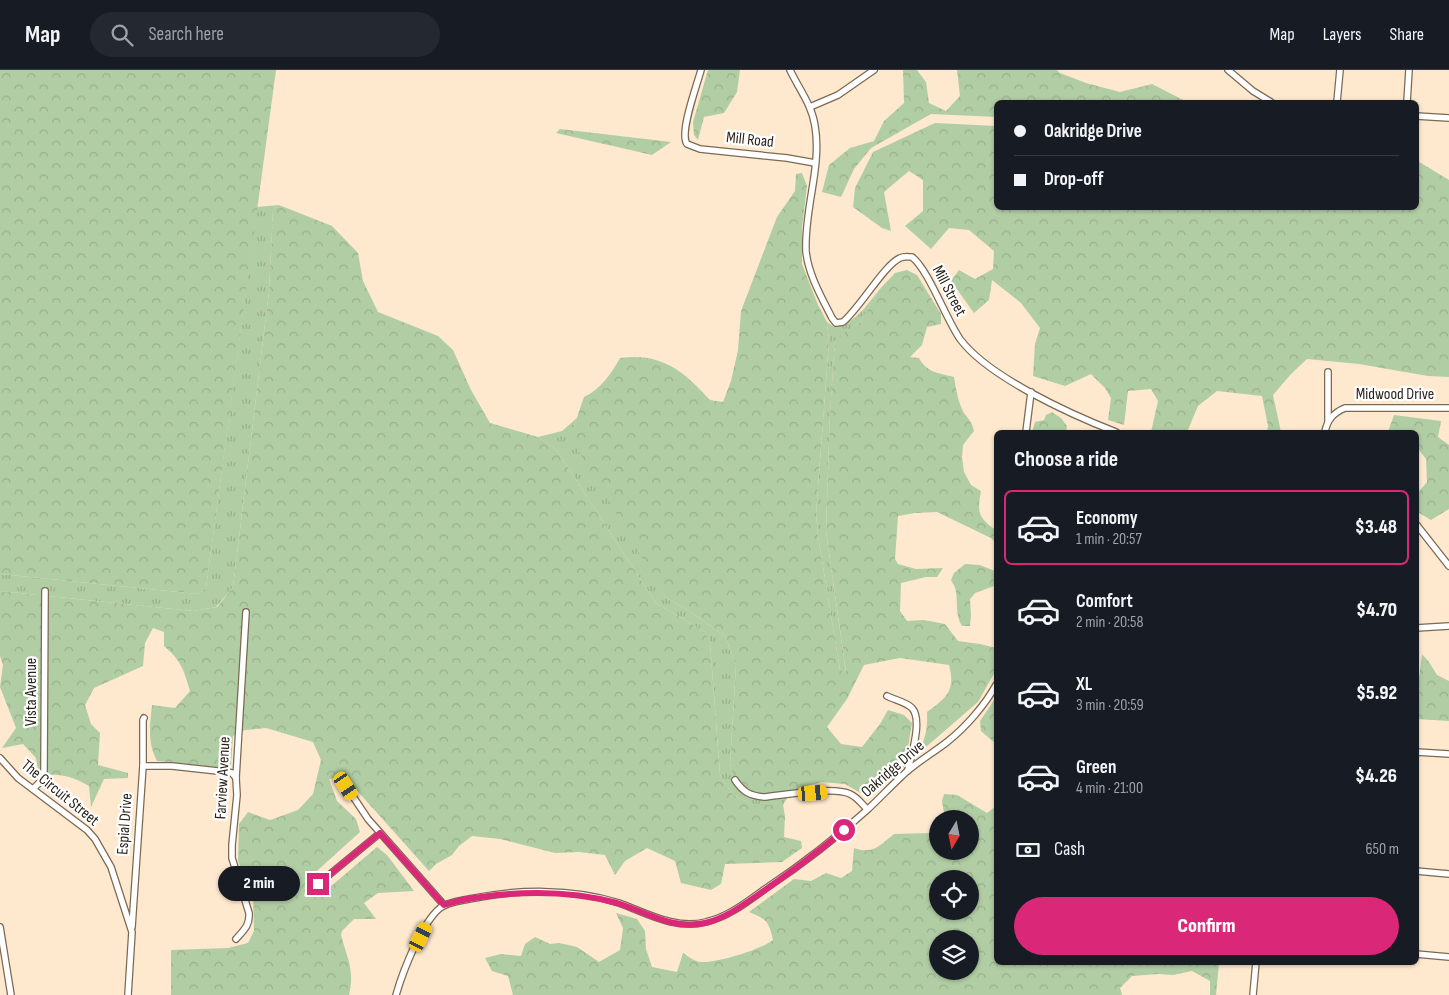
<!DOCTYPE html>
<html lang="en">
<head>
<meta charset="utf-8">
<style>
	body { margin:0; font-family:"Sofia Sans Condensed",sans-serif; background:#242831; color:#f1f3f6; height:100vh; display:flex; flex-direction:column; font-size:19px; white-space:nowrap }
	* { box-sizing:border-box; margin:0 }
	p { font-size:16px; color:#9ea1a6 }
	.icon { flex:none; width:28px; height:28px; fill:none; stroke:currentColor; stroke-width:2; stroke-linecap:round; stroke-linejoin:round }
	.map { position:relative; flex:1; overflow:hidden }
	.drawer { position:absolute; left:994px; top:360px; width:425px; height:535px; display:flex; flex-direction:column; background:#171b24; border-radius:8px; box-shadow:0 1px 4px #0004 }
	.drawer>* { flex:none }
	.top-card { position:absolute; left:994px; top:30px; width:425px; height:110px; border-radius:8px; box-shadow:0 1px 4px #0004; display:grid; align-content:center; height:110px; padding:0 20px; background:#171b24 }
	.needle { width:32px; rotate:190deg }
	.controls { position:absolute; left:929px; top:740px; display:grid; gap:10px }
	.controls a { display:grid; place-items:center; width:50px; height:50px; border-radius:50%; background:#171b24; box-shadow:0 1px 4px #0004; font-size:25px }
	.end { position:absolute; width:22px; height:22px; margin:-11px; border:6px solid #db2777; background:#fff; box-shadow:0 0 0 2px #fff }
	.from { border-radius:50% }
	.bubble { position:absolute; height:35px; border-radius:18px; background:#171b24; box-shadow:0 1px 4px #0004; font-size:16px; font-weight:800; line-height:35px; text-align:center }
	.car { position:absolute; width:15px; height:30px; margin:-15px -8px; border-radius:6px; box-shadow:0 0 4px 1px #0007; background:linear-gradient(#f5c518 24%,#345 0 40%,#f5c518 0 76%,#345 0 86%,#f5c518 0) }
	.top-card b { display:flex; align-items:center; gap:18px; height:48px; font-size:19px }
	.top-card b+b { border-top:1px solid #363941 }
	.top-card i { width:12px; height:12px; background:#f1f3f6 }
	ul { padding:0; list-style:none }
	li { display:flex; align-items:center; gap:15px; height:75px; margin:0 10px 8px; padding:0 10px; border:2px solid transparent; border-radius:8px }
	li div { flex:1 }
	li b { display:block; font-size:19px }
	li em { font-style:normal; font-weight:800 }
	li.current { border-color:#db2777 }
	li>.icon { width:45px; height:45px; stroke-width:1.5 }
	h2 { padding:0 20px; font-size:22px; line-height:60px }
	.pay { display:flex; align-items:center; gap:12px; height:55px; padding:0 20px; font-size:19px }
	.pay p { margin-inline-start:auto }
	.primary-button { display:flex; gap:10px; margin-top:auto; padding:10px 20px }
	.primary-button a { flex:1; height:58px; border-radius:30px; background:#db2777; color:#fff; font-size:20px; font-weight:800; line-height:58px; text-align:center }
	header { display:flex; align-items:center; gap:30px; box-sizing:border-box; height:70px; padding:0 25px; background:#171b24; border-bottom:1px solid #363941 }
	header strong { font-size:24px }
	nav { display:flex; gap:28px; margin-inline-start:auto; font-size:18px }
	.search { width:350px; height:45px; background:#242831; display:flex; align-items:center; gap:12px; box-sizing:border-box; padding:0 18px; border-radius:28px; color:#9ea1a6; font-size:19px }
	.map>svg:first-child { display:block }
	.grass { fill:url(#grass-tufts) }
	.forest { fill:url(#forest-crowns); fill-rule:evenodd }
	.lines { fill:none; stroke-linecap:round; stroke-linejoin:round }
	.street-casing { stroke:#7c6952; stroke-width:8 }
	.street { stroke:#fff; stroke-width:5.5 }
	.route { stroke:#db2777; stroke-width:6 }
	.labels { text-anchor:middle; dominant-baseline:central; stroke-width:4.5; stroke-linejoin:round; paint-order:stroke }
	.street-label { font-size:16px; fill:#2b231a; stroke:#fff }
</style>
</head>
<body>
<header>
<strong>Map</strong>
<div class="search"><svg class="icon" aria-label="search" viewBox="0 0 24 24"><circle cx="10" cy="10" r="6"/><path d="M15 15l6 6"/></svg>Search here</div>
<nav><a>Map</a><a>Layers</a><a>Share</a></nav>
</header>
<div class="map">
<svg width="1449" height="925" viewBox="0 0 1449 925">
	<defs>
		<pattern id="grass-tufts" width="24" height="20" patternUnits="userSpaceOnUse" patternTransform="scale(1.25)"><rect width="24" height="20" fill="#b1cda4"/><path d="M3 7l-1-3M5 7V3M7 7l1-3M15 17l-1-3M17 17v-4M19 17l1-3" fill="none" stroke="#98b08d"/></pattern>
		<pattern id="forest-crowns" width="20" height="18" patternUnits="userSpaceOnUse" patternTransform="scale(1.25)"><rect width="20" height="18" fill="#b1cda4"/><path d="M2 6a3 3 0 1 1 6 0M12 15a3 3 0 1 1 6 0" fill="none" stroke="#98b08d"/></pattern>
	</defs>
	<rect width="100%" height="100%" fill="#fee8ce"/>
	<g class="grass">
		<polygon points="279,135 273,140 269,221 233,517 216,537 193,541 0,521 0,504 198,524 206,518 257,137"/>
		<path d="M879,220L860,252L835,270L830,343L826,461L846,603L840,600L818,466L816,444L829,271L827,252L834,257C856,253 866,236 879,220Z"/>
		<polygon points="577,348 573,359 666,528 686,539 725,566 736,595 730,693 732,704 784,723 791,721 783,735 754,735 733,725 720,705 710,572 705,562 656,533 556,379 538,367 562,361"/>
	</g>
	<g class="forest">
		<polygon points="0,0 276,0 206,518 198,524 0,504"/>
		<polygon points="708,0 740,0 737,22 724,43 704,47 698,70 694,65 693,52"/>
		<polygon points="903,0 917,0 926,12 929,33 946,41 960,26 957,0 1057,0 1060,3 1086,13 1120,22 1152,14 1187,32 996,32 996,47 931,44 871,78 854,99 841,127 822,122 829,95 850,78 874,71 884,51 904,33"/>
		<polygon points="935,53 996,56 996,138 1416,138 1416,90 1449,110 1449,307 1428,306 1359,294 1307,289 1291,304 1273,325 1281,362 1267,362 1268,356 1262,326 1217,321 1198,336 1187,362 1151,362 1158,331 1151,319 1128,321 1124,355 1108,350 1111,328 1105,318 1091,304 1065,316 1033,306 1035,274 1040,258 1021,233 992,210 989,230 974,243 951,211 959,200 975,209 993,199 994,181 969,160 949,158 931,179 905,156 923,141 923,110 909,101 884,122 891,161 882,158 853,137 855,118 873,82"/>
		<polygon points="560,59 671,72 652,85 556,63"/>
		<path d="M802,103L807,116L802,157V194L818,235L827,252L829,271L816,444L818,466L840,600L846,602L826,461L830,343L835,269L860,252L879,220L895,203L907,200L917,205L941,244V254L927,257L922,275L910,287L919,288C927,303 939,303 954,307C956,319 958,332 964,343C969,349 972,353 974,361L963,375L962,387L964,402L971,415L981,421C977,442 978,448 996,460V473L991,468L937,442L915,443L898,446L895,489L898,494L916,499L943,498L937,507H926L901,513L900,541L907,551L924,550L945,554L958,571L980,574L996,578V600L978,632L919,683C925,669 928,658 927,642C946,628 956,621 949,595L900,588L864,595L847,629L827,657L841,674L862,677L880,654L888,640L904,645L912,653L905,696L873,724L864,725L845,714L821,712L784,723H755L732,704L730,693L736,595L725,566L686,539L666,528L575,375L573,359L584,327C601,319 611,304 620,288C661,282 684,301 710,330L723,332L731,311L738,280L741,241L777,147L795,121L796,104Z"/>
		<path d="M279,135L332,156L358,183L363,211L378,242L438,266L453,280L471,320L490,353L538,367L556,379L656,533L705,562L710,572L720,705L733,725L754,735H783L785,746L784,767L801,771L802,778L782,792L725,794L721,814L711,820L681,813L675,791L647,778L625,791L615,805L605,785L579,782L555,783L500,769L472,766L459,776L452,785L436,794L429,801L344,706L329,709L337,731L356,749L360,762L308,809L304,826L323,823L377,777L387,785L414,821L378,823L364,833L376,849H354L342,861L341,865C347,888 355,900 349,925H171V880L228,878L248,873L254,861L253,825L238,791L239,754L248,742L270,750L298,740L313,724L321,690L313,672L266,658L245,660L233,666L231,695L225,698L157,691C147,672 150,656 152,635L175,638L190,621C183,598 182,592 164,576V562L153,558L145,573L143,596L94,618L85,635L91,654L100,663L98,695L128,703V708L104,709L91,737L89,716C70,705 61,704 39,705L36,688L23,674L2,678L16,658L0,617L3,595L0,586V521L193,541L217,537L233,517L269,221L273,140Z"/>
		<polygon points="1052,342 1061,348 1067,356 1066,362 1032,362 1035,352 1044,350 1046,345"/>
		<polygon points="1394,345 1441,351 1438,367 1449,375 1449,439 1431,450 1416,441 1416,425 1427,412 1426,389 1416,376 1416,362 1388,362"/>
		<path d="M965,494L980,495L995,501L996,510L994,516L975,523L970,529L971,546L970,556H962C955,545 958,534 956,522C956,518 953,514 951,510L954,503Z"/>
		<polygon points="1422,584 1429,592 1437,605 1449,611 1449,651 1416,649 1416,611 1419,608"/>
		<polygon points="996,627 996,674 981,661 980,651"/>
		<path d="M944,724L957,725L987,743L996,736V892L1219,893L1216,925H1210V911L1192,901L1173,905L1158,904L1132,906L1120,918L1122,925H513L508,906L492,901L485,888L501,884L521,886L525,874L535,867L550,874L559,873L577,877L599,892L620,880L623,858L616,843L637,849L645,861L646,879L652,897L677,902L683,883C688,886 695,892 701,892C717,893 760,880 773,870C769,851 766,849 749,842L794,809L811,811L826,803L841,808L852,801L854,778C873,785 880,775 894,764L930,763L937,757L938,781H970V749H945L942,731ZM938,809H970V841H938ZM938,869H970V901H938Z"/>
	</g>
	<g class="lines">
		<defs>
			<g id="street">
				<path d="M701,0C697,15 679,63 687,74L700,79L787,88L815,93"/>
				<path d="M790,0C799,19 812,35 815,56C822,97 804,139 806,181C808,204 822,228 832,248L836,253L843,252C860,238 884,195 900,188C904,186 908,187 912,187C928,199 946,249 960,269C988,307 1072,345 1116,362"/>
				<polyline points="1228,0 1253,21 1271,32"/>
				<polyline points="1337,32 1340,0"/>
				<polyline points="1407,32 1409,0"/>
				<polyline points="810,37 838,25 874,0"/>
				<polyline points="1416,46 1449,48"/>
				<polyline points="1328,351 1328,302"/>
				<polyline points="1026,362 1031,322"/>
				<path d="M1325,362C1327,350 1333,343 1345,338H1449"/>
				<polyline points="1416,454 1449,496"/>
				<polyline points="1416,558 1449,556"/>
				<path d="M887,626C895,630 906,632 912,638C923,650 911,686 908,700"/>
				<polyline points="1416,682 1449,684"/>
				<polyline points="0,688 18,708 87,760 95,769 111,797 132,862 128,925"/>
				<polyline points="143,696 172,696 227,702 232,703 236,708"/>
				<path d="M735,710C743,722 750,726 765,727C784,725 834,716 850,724C857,727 862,734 867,739"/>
				<polyline points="346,716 368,749 444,835"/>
				<polyline points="33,719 41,711 44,701 45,521"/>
				<polyline points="1416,801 1449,804"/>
				<polyline points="318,814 380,763"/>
				<polyline points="0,857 11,925"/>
				<polyline points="132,857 143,696 143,650 144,648"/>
				<path d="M236,869C244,860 250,855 249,843L232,788V775L237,725L236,708L246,542"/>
				<polyline points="1416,884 1449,887"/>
				<path d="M396,925C403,901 421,854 440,838C448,832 459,831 469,829C517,819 572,818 619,833C647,843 675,860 706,852C728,847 747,832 765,819C801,795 835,769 867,740C879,729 890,717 902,706C915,693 933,683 947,672C966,657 985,635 996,615"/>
				<polyline points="1253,925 1256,892"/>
			</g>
		</defs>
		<use href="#street" class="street-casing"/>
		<use href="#street" class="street"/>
	</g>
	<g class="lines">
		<path class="route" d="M318,814L380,763L444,835C461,829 479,827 497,825C537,821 577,822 617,833C647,842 671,860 705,853C727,848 746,833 765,820C792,801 819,782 844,760"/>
	</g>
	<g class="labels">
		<g class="street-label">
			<text transform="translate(750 70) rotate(6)">Mill Road</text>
			<text transform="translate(949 221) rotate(62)">Mill Street</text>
			<text x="1395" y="324">Midwood Drive</text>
			<text transform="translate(31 622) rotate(-90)">Vista Avenue</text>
			<text transform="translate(893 699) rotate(-41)">Oakridge Drive</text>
			<text transform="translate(223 708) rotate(-87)">Farview Avenue</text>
			<text transform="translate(60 723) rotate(39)">The Circuit Street</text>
			<text transform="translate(125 754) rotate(-86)">Espial Drive</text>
		</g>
	</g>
</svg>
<div class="controls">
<a><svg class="needle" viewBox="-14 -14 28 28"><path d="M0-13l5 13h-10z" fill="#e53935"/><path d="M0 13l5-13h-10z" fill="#9ea1a6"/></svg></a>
<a><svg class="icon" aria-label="locate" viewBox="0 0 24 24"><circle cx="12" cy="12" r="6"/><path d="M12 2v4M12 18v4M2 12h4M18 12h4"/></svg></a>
<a><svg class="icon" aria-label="layers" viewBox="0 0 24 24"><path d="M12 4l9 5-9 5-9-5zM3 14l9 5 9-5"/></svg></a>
</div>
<i class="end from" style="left:844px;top:760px"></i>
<i class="end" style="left:318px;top:814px"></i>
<div class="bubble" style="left:218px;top:796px;width:82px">2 min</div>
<i class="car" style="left:346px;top:716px;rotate:147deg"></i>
<i class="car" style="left:813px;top:723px;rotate:85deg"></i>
<i class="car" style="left:421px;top:867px;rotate:27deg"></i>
<div class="top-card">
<b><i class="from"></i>Oakridge Drive</b>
<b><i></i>Drop-off</b>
</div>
<section class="drawer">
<h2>Choose a ride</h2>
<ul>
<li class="current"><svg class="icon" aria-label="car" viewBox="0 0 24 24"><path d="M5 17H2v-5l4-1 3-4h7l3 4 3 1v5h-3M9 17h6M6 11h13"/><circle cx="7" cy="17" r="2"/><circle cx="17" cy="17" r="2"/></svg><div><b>Economy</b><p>1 min · 20:57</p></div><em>$3.48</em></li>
<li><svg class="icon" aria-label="car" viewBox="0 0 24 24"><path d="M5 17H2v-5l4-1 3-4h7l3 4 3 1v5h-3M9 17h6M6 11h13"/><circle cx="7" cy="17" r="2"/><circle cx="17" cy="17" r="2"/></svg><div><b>Comfort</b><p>2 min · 20:58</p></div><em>$4.70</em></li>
<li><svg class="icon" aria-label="car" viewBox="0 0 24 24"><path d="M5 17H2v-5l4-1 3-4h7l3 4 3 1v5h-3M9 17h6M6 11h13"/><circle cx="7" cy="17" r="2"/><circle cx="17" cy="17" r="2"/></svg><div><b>XL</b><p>3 min · 20:59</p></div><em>$5.92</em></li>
<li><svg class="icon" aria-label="car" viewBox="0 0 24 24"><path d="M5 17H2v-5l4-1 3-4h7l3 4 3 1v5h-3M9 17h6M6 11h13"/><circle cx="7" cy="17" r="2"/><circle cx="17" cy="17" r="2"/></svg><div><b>Green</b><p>4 min · 21:00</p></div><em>$4.26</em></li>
</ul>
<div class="pay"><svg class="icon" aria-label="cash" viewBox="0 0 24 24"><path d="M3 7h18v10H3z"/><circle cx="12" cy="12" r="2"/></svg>Cash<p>650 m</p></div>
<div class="primary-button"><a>Confirm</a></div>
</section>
</div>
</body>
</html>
